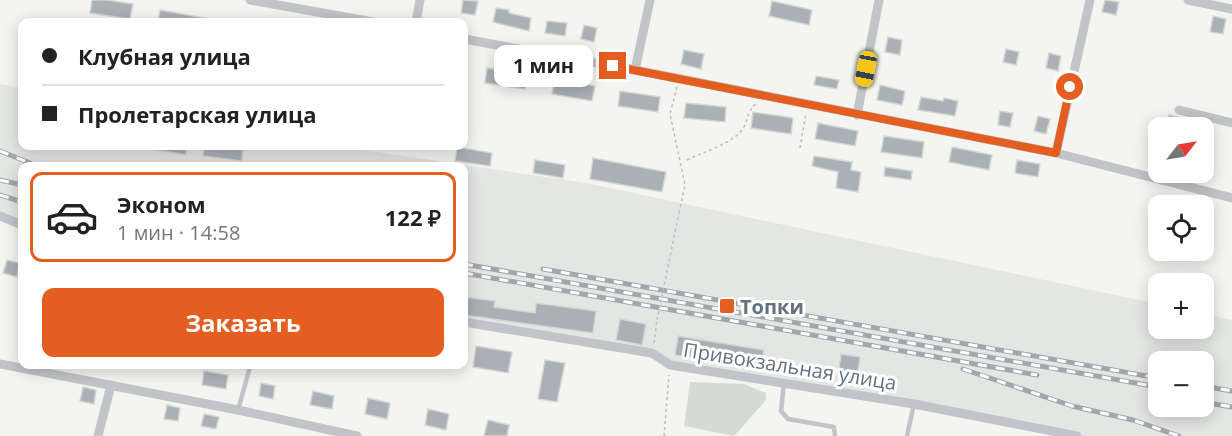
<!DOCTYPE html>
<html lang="ru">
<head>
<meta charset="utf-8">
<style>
	body { margin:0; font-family:"Open Sans",sans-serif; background:#f2f2f2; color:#222; height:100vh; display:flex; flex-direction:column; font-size:22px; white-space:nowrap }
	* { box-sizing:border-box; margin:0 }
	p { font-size:20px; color:#767676 }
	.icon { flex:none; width:33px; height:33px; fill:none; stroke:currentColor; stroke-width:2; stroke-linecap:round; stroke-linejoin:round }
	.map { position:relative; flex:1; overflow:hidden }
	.side { position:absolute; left:18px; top:162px; width:450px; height:207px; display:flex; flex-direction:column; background:#fff; border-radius:12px; box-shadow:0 3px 15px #0003 }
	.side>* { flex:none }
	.hud { position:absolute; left:18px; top:18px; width:450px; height:132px; border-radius:12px; box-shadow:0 3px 15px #0003; display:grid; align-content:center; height:132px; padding:0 24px; background:#fff }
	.needle { width:39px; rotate:59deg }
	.fabs { position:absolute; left:1148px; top:117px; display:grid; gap:12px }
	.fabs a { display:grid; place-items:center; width:66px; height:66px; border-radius:12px; background:#fff; box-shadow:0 3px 15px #0003; font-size:30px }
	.end { position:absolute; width:27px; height:27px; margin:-14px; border:8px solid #e45e21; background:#fff; box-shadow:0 0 0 3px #fff }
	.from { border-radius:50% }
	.bubble { position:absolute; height:42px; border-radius:12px; background:#fff; box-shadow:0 3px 15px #0003; font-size:20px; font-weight:700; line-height:42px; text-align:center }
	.car { position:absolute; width:18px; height:36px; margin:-18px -9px; border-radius:8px; box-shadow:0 0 4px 2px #0007; background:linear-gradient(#f5c518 24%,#345 0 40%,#f5c518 0 76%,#345 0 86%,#f5c518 0) }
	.hud b { display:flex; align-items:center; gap:21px; height:57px; font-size:22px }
	.hud b+b { border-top:2px solid #e0e0e0 }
	.hud i { width:15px; height:15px; background:#222 }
	ul { padding:10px 0 0; list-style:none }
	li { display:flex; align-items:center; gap:18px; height:90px; margin:0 12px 9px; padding:0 12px; border:3px solid #e0e0e0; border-radius:12px }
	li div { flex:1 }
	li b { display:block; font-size:22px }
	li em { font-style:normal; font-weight:700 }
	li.selected { border-color:#e45e21 }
	li>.icon { width:54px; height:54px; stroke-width:1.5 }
	.cta { display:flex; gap:12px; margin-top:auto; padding:12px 24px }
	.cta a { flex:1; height:69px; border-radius:12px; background:#e45e21; color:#fff; font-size:24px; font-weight:700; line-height:69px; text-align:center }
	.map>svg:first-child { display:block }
	.built { fill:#e4e6e4; fill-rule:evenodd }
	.green { fill:#d4dbd1 }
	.building { fill:#aab1b6; stroke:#d5d5d3; stroke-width:1.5 }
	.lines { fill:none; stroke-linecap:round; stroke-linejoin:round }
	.path { stroke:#bbbdbf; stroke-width:1.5; stroke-dasharray:3 3; stroke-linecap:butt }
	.service { stroke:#c1c4c8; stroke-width:4.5 }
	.minor { stroke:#c1c4c8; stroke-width:9 }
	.rail-casing { stroke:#a2a7ad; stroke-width:5 }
	.rail { stroke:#fff; stroke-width:3; stroke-dasharray:9; stroke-linecap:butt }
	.path-bridge { stroke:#bbbdbf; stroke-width:1.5; stroke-dasharray:3 3; stroke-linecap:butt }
	.route { stroke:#e45e21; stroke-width:8 }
	.poi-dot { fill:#e45e21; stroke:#fff; stroke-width:2 }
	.labels { text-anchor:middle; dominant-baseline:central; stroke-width:6; stroke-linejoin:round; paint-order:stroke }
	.poi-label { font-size:20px; font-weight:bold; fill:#637181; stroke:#fff; text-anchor:start }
	.street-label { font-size:20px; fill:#637181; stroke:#fff }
</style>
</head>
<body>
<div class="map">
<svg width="1232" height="436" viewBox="0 0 1232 436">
	<rect width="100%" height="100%" fill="#f4f4f0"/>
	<path class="built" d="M0,84L22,88V146H337L586,183L1158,304V328H1203V314L1232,320V436H1071L464,323V166H22V220L0,215ZM1158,362H1203V406H1158Z"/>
	<polygon class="green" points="690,382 744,384 766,393 766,400 734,436 684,426"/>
	<g class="building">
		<polygon points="92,0 107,0 133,4 130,19 90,13"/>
		<polygon points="463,0 478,1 475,15 461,13"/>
		<polygon points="1105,0 1119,2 1116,15 1102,12"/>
		<polygon points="772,1 812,10 809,25 769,16"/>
		<polygon points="496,8 509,10 509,13 531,18 529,31 493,22"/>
		<polygon points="160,10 210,19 209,22 158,22"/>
		<polygon points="1213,16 1226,19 1223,34 1210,32"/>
		<polygon points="547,21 567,23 565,36 545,33"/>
		<polygon points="584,25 597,28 594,42 581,39"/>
		<polygon points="888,37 902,40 900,55 885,52"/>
		<polygon points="1006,49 1019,52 1016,65 1003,62"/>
		<polygon points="684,50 704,54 701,69 681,64"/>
		<polygon points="1049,53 1061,56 1058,71 1046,68"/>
		<polygon points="487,68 527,74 525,89 485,83"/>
		<polygon points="816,76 839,80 837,89 814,85"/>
		<polygon points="555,78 595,86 592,101 552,94"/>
		<polygon points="880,85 905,91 902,105 877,100"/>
		<polygon points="620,91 660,97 658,112 618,106"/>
		<polygon points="921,97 943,101 944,98 958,101 955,116 918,110"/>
		<polygon points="686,103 726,107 725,122 684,118"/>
		<polygon points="1000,111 1013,113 1010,127 998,125"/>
		<polygon points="753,112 793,118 791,134 751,128"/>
		<polygon points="1169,115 1186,119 1185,128 1167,128"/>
		<polygon points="1038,116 1050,119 1046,134 1034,131"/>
		<polygon points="818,123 858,131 855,146 815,139"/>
		<polygon points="884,136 924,142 922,158 881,152"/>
		<polygon points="152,146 187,146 186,155 152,149"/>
		<polygon points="204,146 243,149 242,161 203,156"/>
		<polygon points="457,147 492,153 490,166 455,161"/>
		<polygon points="952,147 992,155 989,170 949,162"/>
		<polygon points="814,156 852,162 851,170 861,172 858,192 836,188 838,172 812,166"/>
		<polygon points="593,158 666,172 662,192 590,179"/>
		<polygon points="535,160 565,165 563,178 533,173"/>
		<polygon points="1017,160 1040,164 1038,177 1015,173"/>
		<polygon points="885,167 912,171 911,180 884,176"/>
		<polygon points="7,260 20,263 17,277 3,273"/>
		<polygon points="464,297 495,301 494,307 535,313 536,303 596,311 593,333 464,315"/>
		<polygon points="620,319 646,324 642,345 616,340"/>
		<polygon points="678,336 764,350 761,369 675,355"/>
		<polygon points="476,346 512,352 508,373 473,367"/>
		<polygon points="841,354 860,357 857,378 838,375"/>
		<polygon points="545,360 565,363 557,402 538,399"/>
		<polygon points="204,371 228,375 226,389 202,385"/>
		<polygon points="261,383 275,386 273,399 259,396"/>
		<polygon points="83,387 96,390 94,404 80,401"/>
		<polygon points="313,391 334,396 332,409 310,405"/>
		<polygon points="368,398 390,403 387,419 365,414"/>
		<polygon points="167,405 180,408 178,421 164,419"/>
		<polygon points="428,409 449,414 446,430 425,425"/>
		<polygon points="204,414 219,417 216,429 201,426"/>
		<polygon points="488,420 509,425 507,436 484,436"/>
	</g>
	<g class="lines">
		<g class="path">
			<polyline points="677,87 670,114 685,185 679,213"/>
			<polyline points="800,148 806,113"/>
			<path d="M687,160C703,152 731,144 741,131C750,121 744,114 757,103"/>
			<polyline points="654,343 657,320"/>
			<polyline points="664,436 669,375"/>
		</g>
		<g class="service">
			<polyline points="226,364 250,367"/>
			<polyline points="784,383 781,411 788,419 834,427 835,436"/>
			<polyline points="238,410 250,367"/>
			<polyline points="907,436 914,404"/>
		</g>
		<g class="minor">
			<polyline points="250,0 373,22"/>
			<polyline points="1188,0 1232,9"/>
			<polyline points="416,22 420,0"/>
			<polyline points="464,39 635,70 1056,153 1232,198"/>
			<polyline points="635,70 650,0"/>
			<polyline points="1179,110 1232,123"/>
			<polyline points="857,115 879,0"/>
			<polyline points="1056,153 1090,0"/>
			<polyline points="0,216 22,225"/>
			<polyline points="464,322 652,353 670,365 914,404 1077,436"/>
			<polyline points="0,364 238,410 357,436"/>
			<polyline points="98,436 111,385"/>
		</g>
		<defs>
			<g id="rail">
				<polyline points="0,151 30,163"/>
				<polyline points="0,180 22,185"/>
				<polyline points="0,195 22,202"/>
				<polyline points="464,264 1158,387"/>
				<polyline points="543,269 1158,378"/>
				<polyline points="464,273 1037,375"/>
				<polyline points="963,369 1072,406 1133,420 1179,436"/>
				<polyline points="1203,386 1232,391"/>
				<polyline points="1203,402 1232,407"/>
			</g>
		</defs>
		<use href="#rail" class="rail-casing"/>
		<use href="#rail" class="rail"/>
		<polyline class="path-bridge" points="657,320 679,213"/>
	</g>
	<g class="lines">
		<polyline class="route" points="613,66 1056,153 1070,87"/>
	</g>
	<rect class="poi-dot" x="719" y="298" width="16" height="16" rx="3"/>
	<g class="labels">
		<g class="poi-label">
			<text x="740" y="306">Топки</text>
		</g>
		<g class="street-label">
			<text transform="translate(790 366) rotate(9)">Привокзальная улица</text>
		</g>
	</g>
</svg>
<div class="fabs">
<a><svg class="needle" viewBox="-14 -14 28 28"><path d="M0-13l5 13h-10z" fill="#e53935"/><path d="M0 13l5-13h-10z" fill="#767676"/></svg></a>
<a><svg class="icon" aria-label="locate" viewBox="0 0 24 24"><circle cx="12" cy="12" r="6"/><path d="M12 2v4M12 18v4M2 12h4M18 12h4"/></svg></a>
<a>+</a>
<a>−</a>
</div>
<i class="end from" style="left:1070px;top:87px"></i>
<i class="end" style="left:613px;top:66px"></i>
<div class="bubble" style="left:494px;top:45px;width:99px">1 мин</div>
<i class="car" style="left:866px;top:69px;rotate:191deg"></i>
<div class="hud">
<b><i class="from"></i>Клубная улица</b>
<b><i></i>Пролетарская улица</b>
</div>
<section class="side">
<ul>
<li class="selected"><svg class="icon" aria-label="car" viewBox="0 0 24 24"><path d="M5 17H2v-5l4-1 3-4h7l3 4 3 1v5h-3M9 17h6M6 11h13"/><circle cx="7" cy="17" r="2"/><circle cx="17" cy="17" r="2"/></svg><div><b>Эконом</b><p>1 мин · 14:58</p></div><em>122 ₽</em></li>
</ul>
<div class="cta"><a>Заказать</a></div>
</section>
</div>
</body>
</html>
